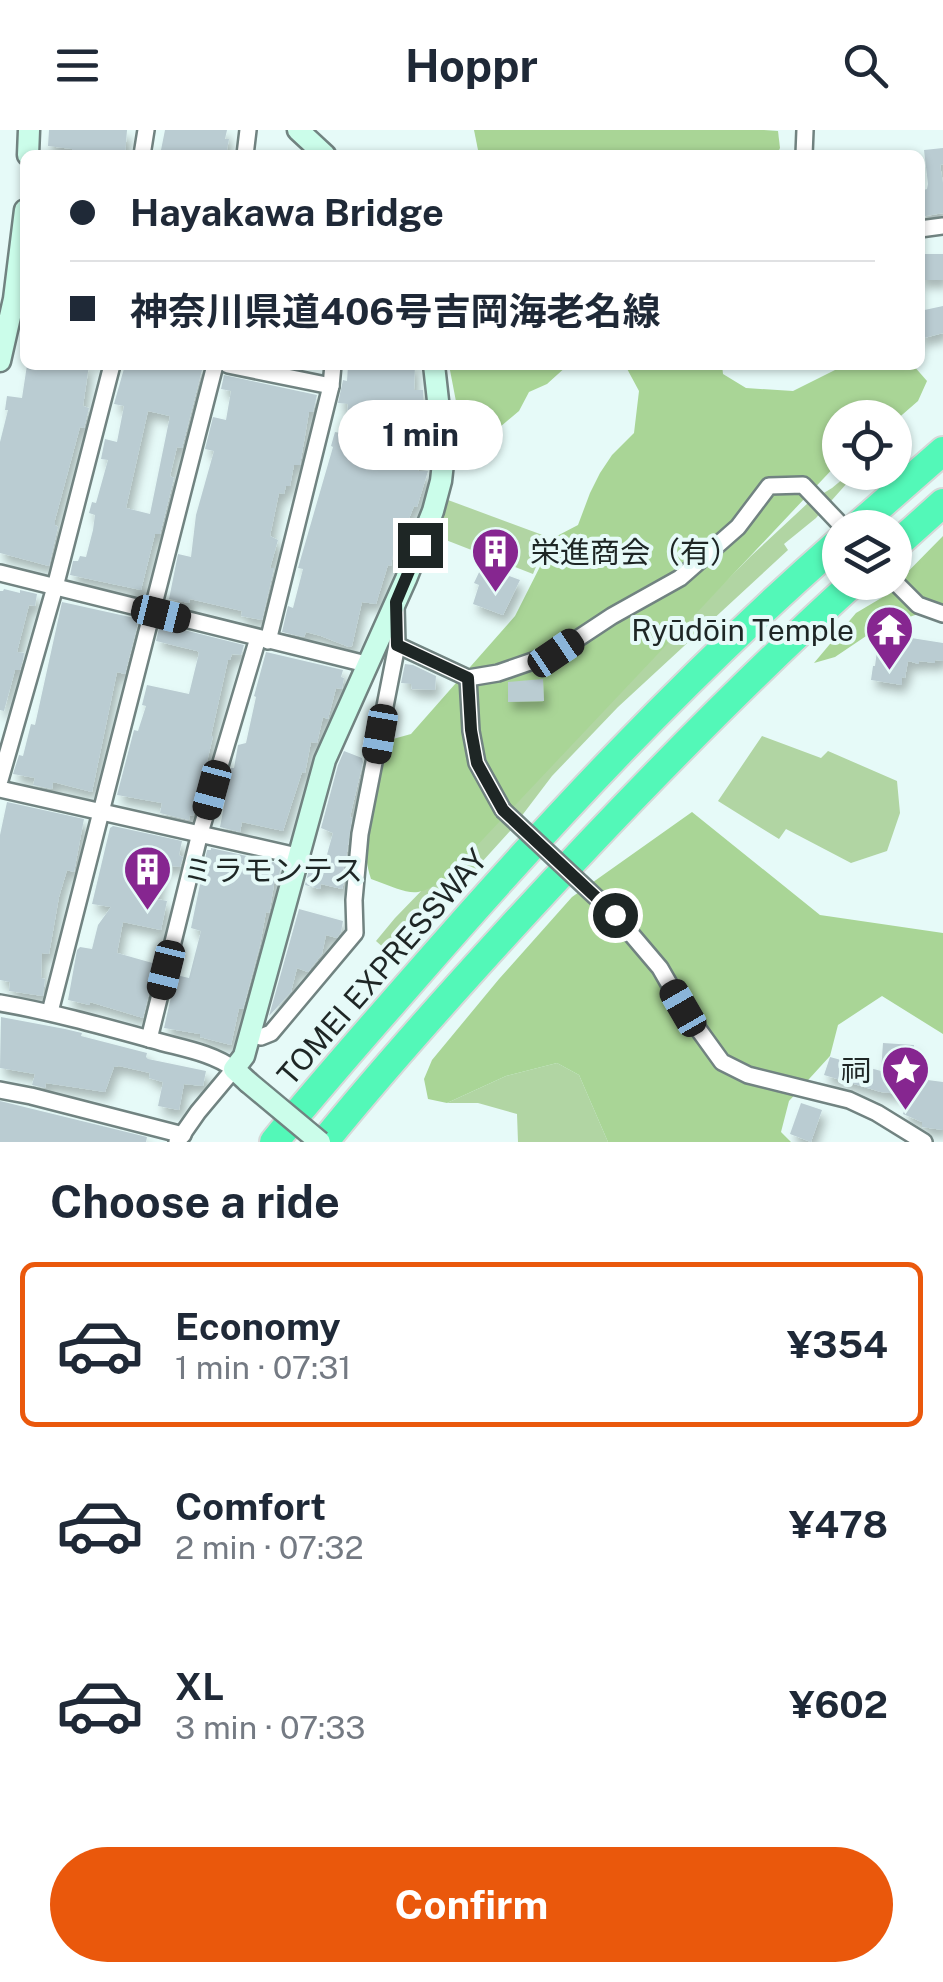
<!DOCTYPE html>
<html lang="en">
<head>
<meta charset="utf-8">
<style>
	body { margin:0; font-family:"Public Sans","Noto Sans JP",sans-serif; background:#f2f2f3; color:#1f2937; height:100vh; display:flex; flex-direction:column; font-size:38px; white-space:nowrap }
	* { box-sizing:border-box; margin:0 }
	p { font-size:32px; color:#747a83 }
	.icon { flex:none; width:55px; height:55px; fill:none; stroke:currentColor; stroke-width:2; stroke-linecap:round; stroke-linejoin:round }
	.map { position:relative; height:1012px; overflow:hidden }
	.panel { display:flex; flex-direction:column; background:#fff; flex:1 }
	.panel>* { flex:none }
	.guide { position:absolute; left:20px; top:20px; width:905px; height:220px; border-radius:15px; box-shadow:0 2px 8px #0004; display:grid; align-content:center; height:220px; padding:0 50px; background:#fff }
	.tools { position:absolute; left:822px; top:270px; display:grid; gap:20px }
	.tools a { display:grid; place-items:center; width:90px; height:90px; border-radius:50%; background:#fff; box-shadow:0 2px 8px #0004; font-size:50px }
	.end { position:absolute; width:45px; height:45px; margin:-22px; border:12px solid #1e2625; background:#fff; box-shadow:0 0 0 5px #fff }
	.from { border-radius:50% }
	.bubble { position:absolute; height:70px; border-radius:35px; background:#fff; box-shadow:0 2px 8px #0004; font-size:32px; font-weight:700; line-height:70px; text-align:center }
	.car { position:absolute; width:30px; height:60px; margin:-30px -15px; border-radius:12px; box-shadow:0 0 8px 2px #0007; background:linear-gradient(#222 24%,#8ab4d8 0 40%,#222 0 76%,#8ab4d8 0 86%,#222 0) }
	.guide b { display:flex; align-items:center; gap:35px; height:95px; font-size:38px }
	.guide b+b { border-top:2px solid #e0e1e3 }
	.guide i { width:25px; height:25px; background:#1f2937 }
	ul { padding:0; list-style:none }
	li { display:flex; align-items:center; gap:30px; height:165px; margin:0 20px 15px; padding:0 30px; border:5px solid transparent; border-radius:15px }
	li div { flex:1 }
	li b { display:block; font-size:38px }
	li em { font-style:normal; font-weight:700 }
	li.active { border-color:#ea580c }
	li>.icon { width:90px; height:90px; stroke-width:1.5 }
	h2 { padding:0 50px; font-size:45px; line-height:120px }
	.button { display:flex; gap:20px; margin-top:auto; padding:20px 50px }
	.button a { flex:1; height:115px; border-radius:60px; background:#ea580c; color:#fff; font-size:40px; font-weight:700; line-height:115px; text-align:center }
	header { display:flex; justify-content:space-between; align-items:center; height:130px; padding:0 50px; background:#fff; font-size:45px; font-weight:700 }
	.map>svg:first-child { display:block }
	.green { fill:#b1d5a3 }
	.forest { fill:#a9d596 }
	.building { fill:#baccd2; fill-rule:evenodd; filter:url(#shadow) }
	.lines { fill:none; stroke-linecap:round; stroke-linejoin:round }
	.street-casing { stroke:#718381; stroke-width:20 }
	.secondary-casing { stroke:#718381; stroke-width:25 }
	.highway-casing { stroke:#d6d8d8; stroke-width:32 }
	.street { stroke:#fff; stroke-width:15 }
	.secondary { stroke:#cbfdea; stroke-width:20 }
	.highway { stroke:#53f8b8; stroke-width:28 }
	.street-bridge-casing { stroke:#718381; stroke-width:20; stroke-linecap:butt }
	.secondary-bridge-casing { stroke:#718381; stroke-width:25; stroke-linecap:butt }
	.street-bridge { stroke:#fff; stroke-width:15 }
	.secondary-bridge { stroke:#cbfdea; stroke-width:20 }
	.route { stroke:#1e2625; stroke-width:12 }
	.labels { text-anchor:middle; dominant-baseline:central; stroke-width:8; stroke-linejoin:round; paint-order:stroke }
	.poi-label { font-size:30px; fill:#1e2625; stroke:#e6faf8; text-anchor:start }
	.street-label { font-size:30px; fill:#1e2625; stroke:#e6faf8 }
</style>
</head>
<body>
<header><svg class="icon" aria-label="menu" viewBox="0 0 24 24"><path d="M4 6h16M4 12h16M4 18h16"/></svg>Hoppr<svg class="icon" aria-label="search" viewBox="0 0 24 24"><circle cx="10" cy="10" r="6"/><path d="M15 15l6 6"/></svg></header>
<div class="map">
<svg width="943" height="1012" viewBox="0 0 943 1012">
	<defs>
		<filter id="shadow"><feDropShadow dx="4.5" dy="8" stdDeviation="5" flood-color="#0004"/></filter>
	</defs>
	<rect width="100%" height="100%" fill="#e6faf8"/>
	<g class="green">
		<polygon points="850,343 856,343 816,388 784,414 788,420 618,577 552,646 511,700 395,828 376,811 395,788 493,687 751,426 809,372 832,358"/>
		<polygon points="448,370 548,407 533,444 433,405"/>
		<polygon points="762,606 821,628 828,621 897,651 900,683 887,721 851,733 786,699 779,709 718,671"/>
		<polygon points="557,933 579,945 608,1012 518,1012 517,984 478,973 447,973 506,946"/>
	</g>
	<g class="forest">
		<polygon points="474,0 764,0 778,1 780,18 777,25 479,25"/>
		<polygon points="449,235 568,235 547,254 529,262 519,281 500,297 482,296 459,287"/>
		<path d="M625,235H722L723,244L746,258L793,261L845,235H913L927,251L918,271L895,291V288H840V331L453,741C417,772 413,764 371,749C357,705 367,647 393,609L411,604L515,486L555,407L578,395L590,363L600,343L612,325L634,303L639,261Z"/>
		<polygon points="943,406 943,480 935,478 878,498 835,527 814,533 856,483 883,467"/>
		<polygon points="692,682 820,785 943,803 943,904 882,866 838,895 830,926 789,971 781,1002 791,1012 608,1012 579,945 557,933 506,946 447,973 428,969 424,949 432,930 499,849 572,767"/>
	</g>
	<g class="building">
		<polygon points="49,0 127,0 125,25 72,25 72,19 48,16"/>
		<polygon points="165,0 227,0 225,9 229,9 226,25 160,25"/>
		<polygon points="943,18 943,34 940,35 943,53 943,83 920,87 920,61 927,59 928,54 924,20"/>
		<rect x="920" y="124" width="23" height="26"/>
		<polygon points="943,176 943,203 920,209 920,181"/>
		<polygon points="27,235 89,235 83,276 89,278 84,298 80,297 55,390 55,395 58,397 49,436 0,423 0,312 8,280 5,280 7,266 22,268"/>
		<path d="M125,235L203,236L183,314L182,318L177,317L170,346L174,348L160,404H155L141,460L70,445L73,431H78L80,426L86,427L93,400L95,385L89,383L92,372L96,373L108,330L101,329L105,309L117,312L124,276L114,274ZM148,281L170,286L150,384L126,378Z"/>
		<polygon points="348,235 415,235 414,260 423,260 423,297 427,297 427,300 418,341 428,341 417,377 414,376 401,409 396,407 391,436 388,435 376,474 362,472 352,516 349,517 321,506 306,502 304,507 282,502 288,476 293,478 303,439 298,438 333,317 331,316 335,302 346,304 348,274 338,273 343,250 347,251"/>
		<polygon points="224,245 317,265 313,282 309,282 300,335 294,335 290,356 286,356 284,364 279,363 270,406 278,410 270,438 274,438 262,490 241,486 242,481 190,469 189,473 169,469 178,424 191,427 196,385 214,321 205,319 213,287 226,290 231,261 221,259"/>
		<polygon points="482,436 520,450 503,485 473,474 479,455 474,453"/>
		<polygon points="4,459 20,463 20,460 37,464 35,476 29,475 17,522 24,523 23,530 20,540 15,540 4,581 0,580 0,461 3,461"/>
		<polygon points="62,472 139,489 125,544 117,542 92,662 53,652 52,659 33,655 35,648 13,644 19,625 23,626 31,594 35,595"/>
		<polygon points="160,494 244,515 241,525 232,524 230,530 228,530 211,606 213,606 207,632 209,633 193,686 190,685 189,690 160,683 162,673 117,665 134,600 138,601 146,576 142,575 147,555 189,564 199,523 197,521 156,511"/>
		<polygon points="886,504 943,513 943,531 935,530 935,533 919,531 919,534 908,531 905,548 902,547 902,555 871,550 873,536 875,536 878,513 881,513 881,509 886,509"/>
		<polygon points="266,522 343,540 341,547 344,548 342,559 336,558 328,589 323,587 317,613 311,612 305,643 302,642 283,701 242,692 240,702 220,697 227,660 225,659 231,638 234,638 238,615 246,613 256,567 254,566"/>
		<polygon points="405,534 413,535 436,546 435,560 412,559 411,554 401,553"/>
		<polygon points="543,549 544,571 508,572 508,552"/>
		<polygon points="344,621 362,628 363,632 350,687 352,688 346,729 342,744 345,745 344,752 342,759 321,754 320,759 305,755 310,736 323,739 333,703 321,698 338,635"/>
		<polygon points="7,672 84,689 74,742 67,740 59,767 49,824 42,823 41,848 45,849 43,866 9,861 10,852 0,850 0,705"/>
		<polygon points="113,696 182,711 179,725 183,727 180,737 164,735 157,769 167,771 161,800 123,792 117,823 156,834 143,888 90,872 90,875 68,870 77,820 80,817 92,819 98,795 111,777 92,774 110,698"/>
		<polygon points="211,718 282,734 278,748 275,748 270,779 269,783 266,782 260,815 243,879 239,878 231,915 200,907 200,904 164,898 176,845 189,848 201,801 191,798 207,720 211,720"/>
		<polygon points="299,779 343,791 341,802 337,808 326,805 322,824 308,842 297,838 291,862 269,886"/>
		<polygon points="1,887 65,899 82,903 81,906 147,923 146,927 148,929 206,941 203,956 184,954 179,980 158,976 163,952 149,948 150,943 119,936 114,937 105,962 46,953 45,958 32,955 35,944 0,938"/>
		<polygon points="883,913 914,915 912,948 943,952 943,1000 922,997 922,992 903,984 909,965 881,962 824,945 830,927 881,941"/>
		<polygon points="0,971 147,1007 146,1012 0,1012"/>
		<polygon points="801,973 822,980 811,1012 790,1004"/>
	</g>
	<g class="lines">
		<defs>
			<g id="street">
				<polyline points="142,25 146,0"/>
				<polyline points="245,25 248,0"/>
				<polyline points="804,25 805,0"/>
				<polyline points="920,99 943,96"/>
				<polyline points="228,235 331,256"/>
				<polyline points="0,443 366,534"/>
				<polyline points="895,452 918,475 943,484"/>
				<polyline points="268,511 331,256 333,235"/>
				<polyline points="397,515 468,548 498,543 556,523 612,486 680,448 738,397 769,356 803,355 844,398"/>
				<polyline points="468,548 471,601 477,633 503,680"/>
				<polyline points="0,650 55,457 112,235"/>
				<polyline points="0,659 297,726"/>
				<polyline points="615,785 660,838 683,878 722,932 748,945 849,970 877,983 924,1012"/>
				<path d="M0,873C52,882 102,896 153,910C180,918 211,922 234,939L198,982L177,1012"/>
				<polyline points="50,882 215,235"/>
				<polyline points="250,904 261,907 271,903 355,803 354,770 360,704 397,515 396,476"/>
				<polyline points="149,909 200,703 258,508"/>
				<polyline points="0,960 31,966 183,1005"/>
			</g>
			<g id="secondary">
				<polyline points="298,0 325,25"/>
				<polyline points="28,25 29,0"/>
				<polyline points="0,231 14,169 25,80"/>
				<polyline points="248,952 234,939 244,926 325,630 406,449 433,381 441,351 444,324 434,235"/>
			</g>
			<g id="highway">
				<polyline points="855,398 943,321"/>
				<polyline points="895,416 943,373"/>
				<path d="M274,1012C320,955 369,900 417,845C549,693 688,544 840,411"/>
				<path d="M324,1012C383,939 446,869 510,799C620,679 733,562 854,452"/>
			</g>
		</defs>
		<use href="#street" class="street-casing"/>
		<use href="#secondary" class="secondary-casing"/>
		<use href="#highway" class="highway-casing"/>
		<use href="#street" class="street"/>
		<use href="#secondary" class="secondary"/>
		<use href="#highway" class="highway"/>
		<defs>
			<polyline id="street-bridge" points="503,680 615,785"/>
			<polyline id="secondary-bridge" points="248,952 320,1012"/>
		</defs>
		<use href="#street-bridge" class="street-bridge-casing"/>
		<use href="#secondary-bridge" class="secondary-bridge-casing"/>
		<use href="#street-bridge" class="street-bridge"/>
		<use href="#secondary-bridge" class="secondary-bridge"/>
	</g>
	<g class="lines">
		<polyline class="route" points="420,415 396,472 397,515 468,548 471,600 477,633 503,680 615,785"/>
	</g>
	<defs>
		<symbol id="building-pin" viewBox="-11 -11 22 30"><path d="M0 17L-7.5 6A9.5 9.5 0 1 1 7.5 6Z" fill="#862690" stroke="#e6faf8"/><path d="M-4-6H4V6H1V3H-1V6H-4ZM-2.5-4.3h1.7v1.8h-1.7ZM.8-4.3h1.7v1.8H.8ZM-2.5-1h1.7V.8h-1.7ZM.8-1h1.7V.8H.8Z" fill="#fff"/></symbol>
		<symbol id="temple-pin" viewBox="-11 -11 22 30"><path d="M0 17L-7.5 6A9.5 9.5 0 1 1 7.5 6Z" fill="#862690" stroke="#e6faf8"/><path d="M0-6L5-2H3V0L6.5 2.5H4V6H1.5V3h-3V6H-4V2.5H-6.5L-3 0V-2H-5Z" fill="#fff"/></symbol>
		<symbol id="sight-pin" viewBox="-11 -11 22 30"><path d="M0 17L-7.5 6A9.5 9.5 0 1 1 7.5 6Z" fill="#862690" stroke="#e6faf8"/><path d="M0-6L1.8-2.2L6-1.7L2.9 1.2L3.7 5.4L0 3.3L-3.7 5.4L-2.9 1.2L-6-1.7L-1.8-2.2Z" fill="#fff"/></symbol>
	</defs>
	<g fill-rule="evenodd">
		<use href="#building-pin" x="468" y="394" width="55" height="75"/>
		<use href="#temple-pin" x="862" y="472" width="55" height="75"/>
		<use href="#building-pin" x="120" y="712" width="55" height="75"/>
		<use href="#sight-pin" x="878" y="912" width="55" height="75"/>
	</g>
	<g class="labels">
		<g class="poi-label">
			<text x="530" y="422">栄進商会（有）</text>
			<text x="854" y="500" text-anchor="end">Ryūdōin Temple</text>
			<text x="183" y="740">ミラモンテス</text>
			<text x="871" y="940" text-anchor="end">祠</text>
		</g>
		<g class="street-label">
			<text transform="translate(382 837) rotate(-49)">TOMEI EXPRESSWAY</text>
		</g>
	</g>
</svg>
<div class="tools">
<a><svg class="icon" aria-label="locate" viewBox="0 0 24 24"><circle cx="12" cy="12" r="6"/><path d="M12 2v4M12 18v4M2 12h4M18 12h4"/></svg></a>
<a><svg class="icon" aria-label="layers" viewBox="0 0 24 24"><path d="M12 4l9 5-9 5-9-5zM3 14l9 5 9-5"/></svg></a>
</div>
<i class="end from" style="left:615px;top:785px"></i>
<i class="end" style="left:420px;top:415px"></i>
<div class="bubble" style="left:338px;top:270px;width:165px">1 min</div>
<i class="car" style="left:161px;top:484px;rotate:104deg"></i>
<i class="car" style="left:556px;top:523px;rotate:56deg"></i>
<i class="car" style="left:380px;top:604px;rotate:190deg"></i>
<i class="car" style="left:212px;top:660px;rotate:195deg"></i>
<i class="car" style="left:166px;top:840px;rotate:194deg"></i>
<i class="car" style="left:683px;top:878px;rotate:330deg"></i>
<div class="guide">
<b><i class="from"></i>Hayakawa Bridge</b>
<b><i></i>神奈川県道406号吉岡海老名線</b>
</div>
</div>
<section class="panel">
<h2>Choose a ride</h2>
<ul>
<li class="active"><svg class="icon" aria-label="car" viewBox="0 0 24 24"><path d="M5 17H2v-5l4-1 3-4h7l3 4 3 1v5h-3M9 17h6M6 11h13"/><circle cx="7" cy="17" r="2"/><circle cx="17" cy="17" r="2"/></svg><div><b>Economy</b><p>1 min · 07:31</p></div><em>¥354</em></li>
<li><svg class="icon" aria-label="car" viewBox="0 0 24 24"><path d="M5 17H2v-5l4-1 3-4h7l3 4 3 1v5h-3M9 17h6M6 11h13"/><circle cx="7" cy="17" r="2"/><circle cx="17" cy="17" r="2"/></svg><div><b>Comfort</b><p>2 min · 07:32</p></div><em>¥478</em></li>
<li><svg class="icon" aria-label="car" viewBox="0 0 24 24"><path d="M5 17H2v-5l4-1 3-4h7l3 4 3 1v5h-3M9 17h6M6 11h13"/><circle cx="7" cy="17" r="2"/><circle cx="17" cy="17" r="2"/></svg><div><b>XL</b><p>3 min · 07:33</p></div><em>¥602</em></li>
</ul>
<div class="button"><a>Confirm</a></div>
</section>
</body>
</html>
